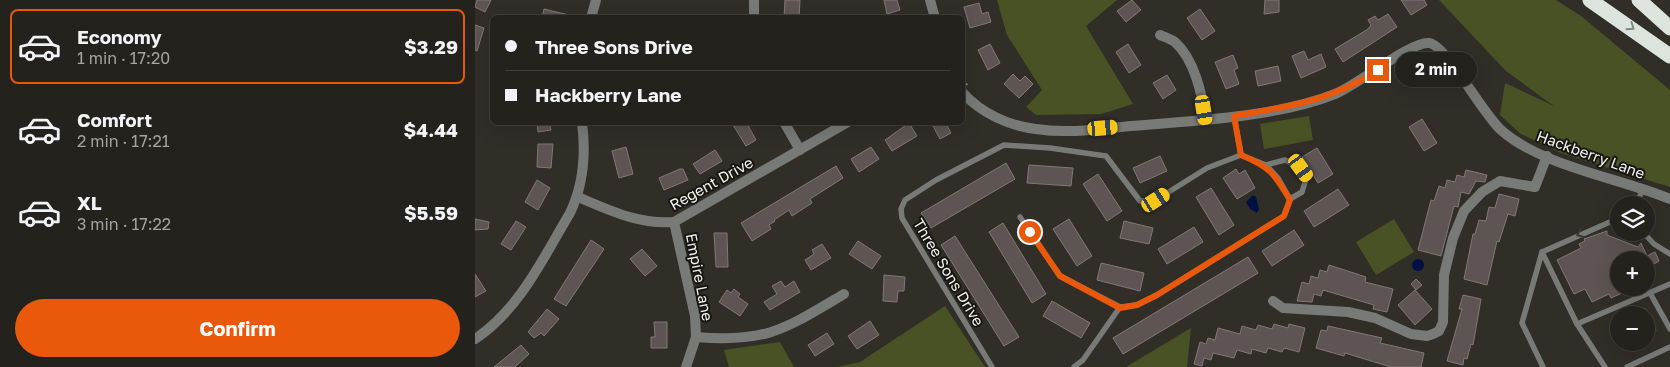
<!DOCTYPE html>
<html lang="en">
<head>
<meta charset="utf-8">
<style>
	body { margin:0; font-family:"Golos Text",sans-serif; background:#2c2a26; color:#f1f3f6; height:100vh; display:flex; flex-direction:column; font-size:19px; white-space:nowrap }
	* { box-sizing:border-box; margin:0 }
	p { font-size:16px; color:#a3a4a4 }
	.icon { flex:none; width:28px; height:28px; fill:none; stroke:currentColor; stroke-width:2; stroke-linecap:round; stroke-linejoin:round }
	.map { position:relative; flex:1; overflow:hidden }
	.side { display:flex; flex-direction:column; background:#24221d; width:475px }
	.side>* { flex:none }
	.banner { position:absolute; left:15px; top:15px; width:475px; height:110px; border-radius:8px; box-shadow:0 5px 20px #0002,0 0 0 1px #413f3b; display:grid; align-content:center; height:110px; padding:0 15px; background:#24221d }
	.buttons { position:absolute; left:1135px; top:196px; display:grid; gap:10px }
	.buttons a { display:grid; place-items:center; width:45px; height:45px; border-radius:50%; background:#24221d; box-shadow:0 5px 20px #0002,0 0 0 1px #413f3b; font-size:25px }
	.end { position:absolute; width:22px; height:22px; margin:-11px; border:6px solid #ea580c; background:#fff; box-shadow:0 0 0 2px #fff }
	.from { border-radius:50% }
	.bubble { position:absolute; height:35px; border-radius:18px; background:#24221d; box-shadow:0 5px 20px #0002,0 0 0 1px #413f3b; font-size:16px; font-weight:700; line-height:35px; text-align:center }
	.car { position:absolute; width:15px; height:30px; margin:-15px -8px; border-radius:6px; box-shadow:0 0 4px 1px #0007; background:linear-gradient(#f5c518 24%,#345 0 40%,#f5c518 0 76%,#345 0 86%,#f5c518 0) }
	.banner b { display:flex; align-items:center; gap:18px; height:48px; font-size:19px }
	.banner b+b { border-top:1px solid #413f3b }
	.banner i { width:12px; height:12px; background:#f1f3f6 }
	ul { padding:9px 0 0; list-style:none }
	li { display:flex; align-items:center; gap:15px; height:75px; margin:0 10px 8px; padding:0 5px; border:2px solid transparent; border-radius:8px }
	li div { flex:1 }
	li b { display:block; font-size:19px }
	li em { font-style:normal; font-weight:700 }
	li.active { border-color:#ea580c }
	li>.icon { width:45px; height:45px; stroke-width:1.5 }
	.button { display:flex; gap:10px; margin-top:auto; padding:10px 15px }
	.button a { flex:1; height:58px; border-radius:30px; background:#ea580c; color:#fff; font-size:20px; font-weight:700; line-height:58px; text-align:center }
	main { display:flex; flex:1; min-height:0 }
	.map>svg:first-child { display:block }
	.green { fill:#495225 }
	.water { fill:#031142 }
	.building { fill:#5d5453; stroke:#827877 }
	.lines { fill:none; stroke-linecap:round; stroke-linejoin:round }
	.path { stroke:#9b9994; stroke-width:2; stroke-dasharray:5 2.5; stroke-linecap:butt }
	.service { stroke:#777a77; stroke-width:5.5 }
	.minor { stroke:#777a77; stroke-width:10 }
	.motorway { stroke:#dde4de; stroke-width:15 }
	.oneway { stroke:#848783 }
	.oneway2 { stroke:#393936 }
	.route { stroke:#ea580c; stroke-width:6 }
	.labels { text-anchor:middle; dominant-baseline:central; stroke-width:4; stroke-linejoin:round; paint-order:stroke }
	.street-label { font-size:15px; fill:#f3f2ee; stroke:#171613 }
</style>
</head>
<body>
<main>
<section class="side">
<ul>
<li class="active"><svg class="icon" aria-label="car" viewBox="0 0 24 24"><path d="M5 17H2v-5l4-1 3-4h7l3 4 3 1v5h-3M9 17h6M6 11h13"/><circle cx="7" cy="17" r="2"/><circle cx="17" cy="17" r="2"/></svg><div><b>Economy</b><p>1 min · 17:20</p></div><em>$3.29</em></li>
<li><svg class="icon" aria-label="car" viewBox="0 0 24 24"><path d="M5 17H2v-5l4-1 3-4h7l3 4 3 1v5h-3M9 17h6M6 11h13"/><circle cx="7" cy="17" r="2"/><circle cx="17" cy="17" r="2"/></svg><div><b>Comfort</b><p>2 min · 17:21</p></div><em>$4.44</em></li>
<li><svg class="icon" aria-label="car" viewBox="0 0 24 24"><path d="M5 17H2v-5l4-1 3-4h7l3 4 3 1v5h-3M9 17h6M6 11h13"/><circle cx="7" cy="17" r="2"/><circle cx="17" cy="17" r="2"/></svg><div><b>XL</b><p>3 min · 17:22</p></div><em>$5.59</em></li>
</ul>
<div class="button"><a>Confirm</a></div>
</section>
<div class="map">
<svg width="1195" height="367" viewBox="0 0 1195 367">
	<rect width="100%" height="100%" fill="#302e27"/>
	<g class="green">
		<polygon points="522,0 642,0 611,26 658,104 626,114 561,115 551,107 567,90 532,35"/>
		<polygon points="964,0 1081,0 1106,16 1195,90 1195,187 1086,153 1046,134 1025,115 1030,83 1079,106 1031,71"/>
		<polygon points="834,116 838,140 789,149 785,124"/>
		<polygon points="919,219 939,252 901,275 881,242"/>
		<polygon points="470,306 510,367 362,367 385,362"/>
		<polygon points="1171,308 1182,331 1171,336 1171,315 1157,315"/>
		<polygon points="716,328 712,367 651,367"/>
		<polygon points="305,342 319,367 254,367 249,350"/>
	</g>
	<g class="water">
		<polygon points="778,195 781,197 784,209 782,213 775,209 771,202"/>
		<circle cx="943" cy="265" r="6"/>
	</g>
	<g class="building">
		<polygon points="2,0 16,0 10,12 0,7"/>
		<polygon points="310,0 325,0 324,18 309,18"/>
		<polygon points="409,0 422,0 425,10 412,14"/>
		<polygon points="657,0 666,10 651,22 642,11"/>
		<polygon points="790,0 804,0 804,12 789,14"/>
		<polygon points="926,0 949,0 952,5 936,15"/>
		<polygon points="504,3 507,14 513,12 516,22 495,28 489,7"/>
		<polygon points="69,9 94,15 93,18 67,18"/>
		<polygon points="725,9 740,31 727,40 712,18"/>
		<polygon points="913,14 922,27 868,62 860,49 893,29 896,25 893,20 900,16 903,20"/>
		<polygon points="0,25 9,28 2,51 0,50"/>
		<polygon points="515,44 525,63 513,70 503,50"/>
		<polygon points="653,44 666,65 654,73 641,52"/>
		<polygon points="829,51 833,60 846,54 851,67 826,78 817,56"/>
		<polygon points="758,55 763,68 759,70 764,84 751,89 740,62"/>
		<polygon points="803,66 806,81 783,86 780,71"/>
		<polygon points="538,74 545,81 550,76 558,84 544,98 529,84"/>
		<polygon points="692,75 701,90 688,99 678,83"/>
		<polygon points="947,119 962,143 949,151 934,127"/>
		<polygon points="62,122 74,122 76,130 63,132"/>
		<polygon points="261,122 271,122 281,140 271,146 258,125"/>
		<polygon points="456,122 470,122 476,133 465,139"/>
		<polygon points="434,123 442,136 417,151 410,140"/>
		<polygon points="63,144 78,144 76,168 62,167"/>
		<polygon points="151,147 158,174 144,178 137,151"/>
		<polygon points="396,147 404,159 384,172 376,159"/>
		<polygon points="842,148 858,174 843,183 827,157"/>
		<polygon points="240,150 247,161 225,174 218,164"/>
		<polygon points="685,156 692,171 665,183 658,168"/>
		<polygon points="531,163 540,179 456,228 446,213"/>
		<polygon points="554,165 598,168 596,186 552,183"/>
		<polygon points="361,166 368,178 335,199 337,203 317,216 314,210 299,220 300,221 294,225 296,229 277,241 266,223"/>
		<polygon points="205,169 208,169 213,180 189,190 184,178"/>
		<polygon points="761,169 764,174 770,170 780,188 762,199 748,178"/>
		<polygon points="991,170 1012,175 1010,182 1001,181 994,194 986,192 983,207 979,206 966,256 943,250 956,200 959,201 964,186 970,188 972,180 980,182 982,175 989,177"/>
		<polygon points="623,174 647,211 632,221 608,184"/>
		<polygon points="62,180 75,188 63,210 50,202"/>
		<polygon points="736,188 759,225 744,235 721,197"/>
		<polygon points="863,189 874,205 839,227 829,211"/>
		<polygon points="1024,194 1044,199 1040,216 1033,214 1024,242 1022,241 1012,285 989,279 998,234 1000,234 1004,220 1011,221 1014,207 1020,208"/>
		<polygon points="0,219 14,222 13,229 0,230"/>
		<polygon points="594,219 617,256 602,266 578,229"/>
		<polygon points="41,221 51,227 36,250 26,244"/>
		<polygon points="649,221 678,228 674,244 645,238"/>
		<polygon points="528,223 571,294 557,303 514,232"/>
		<polygon points="719,227 728,242 692,264 683,249"/>
		<polygon points="819,230 829,245 797,266 787,251"/>
		<polygon points="1132,231 1132,235 1163,247 1166,243 1172,256 1180,252 1184,261 1177,265 1180,277 1171,281 1171,260 1144,260 1144,288 1158,288 1136,298 1134,294 1117,302 1110,289 1099,294 1082,260 1106,248 1104,244 1110,241 1109,239"/>
		<polygon points="239,233 252,233 253,267 241,267"/>
		<polygon points="480,236 544,337 529,346 466,245"/>
		<polygon points="116,240 129,249 91,306 79,299"/>
		<polygon points="383,241 406,256 397,269 374,254"/>
		<polygon points="347,244 356,258 336,270 330,260 339,254 337,250"/>
		<polygon points="167,249 182,266 170,276 155,259"/>
		<polygon points="773,257 783,273 648,354 638,338"/>
		<polygon points="626,263 669,273 665,291 622,280"/>
		<polygon points="854,265 891,277 890,282 918,289 912,312 898,309 899,305 848,290 846,296 839,294 837,302 822,301 827,282 834,284 836,276 843,278 845,270 852,272"/>
		<polygon points="0,274 11,291 0,297"/>
		<polygon points="409,275 430,277 429,291 423,291 422,302 408,301"/>
		<polygon points="941,279 947,285 941,290 936,284"/>
		<polygon points="306,281 310,287 319,281 325,292 295,310 289,302 302,294 297,286"/>
		<polygon points="259,289 265,294 263,297 273,304 265,316 244,302 252,290 256,293"/>
		<polygon points="940,290 957,309 940,325 923,305"/>
		<polygon points="988,295 1006,299 998,345 996,344 992,359 989,358 988,365 972,361 987,309 984,309"/>
		<polygon points="577,301 615,323 606,338 568,316"/>
		<polygon points="72,309 84,319 69,336 66,333 59,338 53,332"/>
		<polygon points="395,321 404,335 382,349 373,336"/>
		<polygon points="179,322 192,322 192,348 176,348 176,337 180,337"/>
		<polygon points="799,324 813,328 814,324 830,328 824,352 809,348 807,352 793,348 791,353 777,349 776,354 762,350 759,358 738,353 736,360 729,358 727,366 719,364 725,342 731,344 733,338 740,340 743,328 765,334 767,326 781,330 783,325 797,329"/>
		<polygon points="853,326 907,338 905,343 949,353 946,367 916,367 870,353 869,356 841,348 846,330 852,331"/>
		<polygon points="352,333 359,344 340,356 333,345"/>
		<polygon points="46,345 54,354 40,367 19,367"/>
	</g>
	<g class="lines">
		<polyline class="path" points="488,77 492,85"/>
		<g class="service">
			<polyline points="791,165 803,178 815,199"/>
			<polyline points="1160,205 1168,190"/>
			<polyline points="545,217 585,276 645,307 662,305 682,295 809,216 815,199 827,192 832,176 826,168 810,160 791,165 766,155"/>
			<polyline points="1168,232 1179,244 1195,254"/>
			<polyline points="1067,252 1144,218"/>
			<polyline points="1175,293 1195,329"/>
			<polyline points="1102,324 1195,284"/>
			<polyline points="517,367 427,218 426,209 430,200 461,180 529,145 575,148 631,156 665,201 681,200 732,168 766,155 759,116"/>
			<polyline points="599,367 608,360 645,307"/>
			<polyline points="1068,367 1047,323 1067,252 1102,324 1130,367"/>
			<polyline points="1152,367 1195,347"/>
		</g>
		<g class="minor">
			<polyline points="455,0 460,18"/>
			<polyline points="116,18 121,0"/>
			<polyline points="279,18 279,0"/>
			<path d="M685,35C690,37 696,39 700,42C720,60 727,95 731,120"/>
			<path d="M488,93C506,113 534,126 561,129C593,134 625,129 656,126C720,121 802,117 860,94C883,85 936,41 954,43C971,45 1007,113 1026,130C1066,166 1145,178 1195,199"/>
			<polyline points="309,122 325,150"/>
			<path d="M103,197C134,210 164,225 199,222L373,122"/>
			<polyline points="199,222 220,316 221,337 211,367"/>
			<polyline points="798,301 808,308 873,312 900,318 936,334 952,336 958,334 964,331 968,322 969,275 978,238 989,211 1007,192 1025,181 1060,187 1072,156"/>
			<path d="M221,337C292,343 310,329 369,294"/>
			<path d="M0,339C45,309 68,258 95,213C109,184 111,154 107,122"/>
		</g>
		<g class="motorway">
			<polyline points="1115,0 1195,56"/>
			<polyline points="1164,0 1195,28"/>
		</g>
	</g>
	<defs><path id="oneway-chevron" d="M-2-3.5L2.5 0L-2 3.5" fill="none" stroke-width="1.6" stroke-linecap="round" stroke-linejoin="round" transform="scale(1.25)"/></defs>
	<use class="oneway" href="#oneway-chevron" transform="translate(1156 27) rotate(35)"/>
	<use class="oneway2" href="#oneway-chevron" transform="translate(1105 234) rotate(155)"/>
	<g class="lines">
		<path class="route" d="M555,232L585,276L645,308L662,305L682,295L809,216L815,200C799,173 795,167 766,155L759,116C815,106 854,102 903,70"/>
	</g>
	<g class="labels">
		<g class="street-label">
			<text transform="translate(1116 154) rotate(20)">Hackberry Lane</text>
			<text transform="translate(236 183) rotate(-29)">Regent Drive</text>
			<text transform="translate(474 272) rotate(59)">Three Sons Drive</text>
			<text transform="translate(225 277) rotate(79)">Empire Lane</text>
		</g>
	</g>
</svg>
<div class="buttons">
<a><svg class="icon" aria-label="layers" viewBox="0 0 24 24"><path d="M12 4l9 5-9 5-9-5zM3 14l9 5 9-5"/></svg></a>
<a>+</a>
<a>−</a>
</div>
<i class="end from" style="left:555px;top:232px"></i>
<i class="end" style="left:903px;top:70px"></i>
<div class="bubble" style="left:920px;top:52px;width:82px">2 min</div>
<i class="car" style="left:729px;top:110px;rotate:171deg"></i>
<i class="car" style="left:628px;top:128px;rotate:85deg"></i>
<i class="car" style="left:826px;top:168px;rotate:144deg"></i>
<i class="car" style="left:681px;top:200px;rotate:57deg"></i>
<div class="banner">
<b><i class="from"></i>Three Sons Drive</b>
<b><i></i>Hackberry Lane</b>
</div>
</div>
</main>
</body>
</html>
